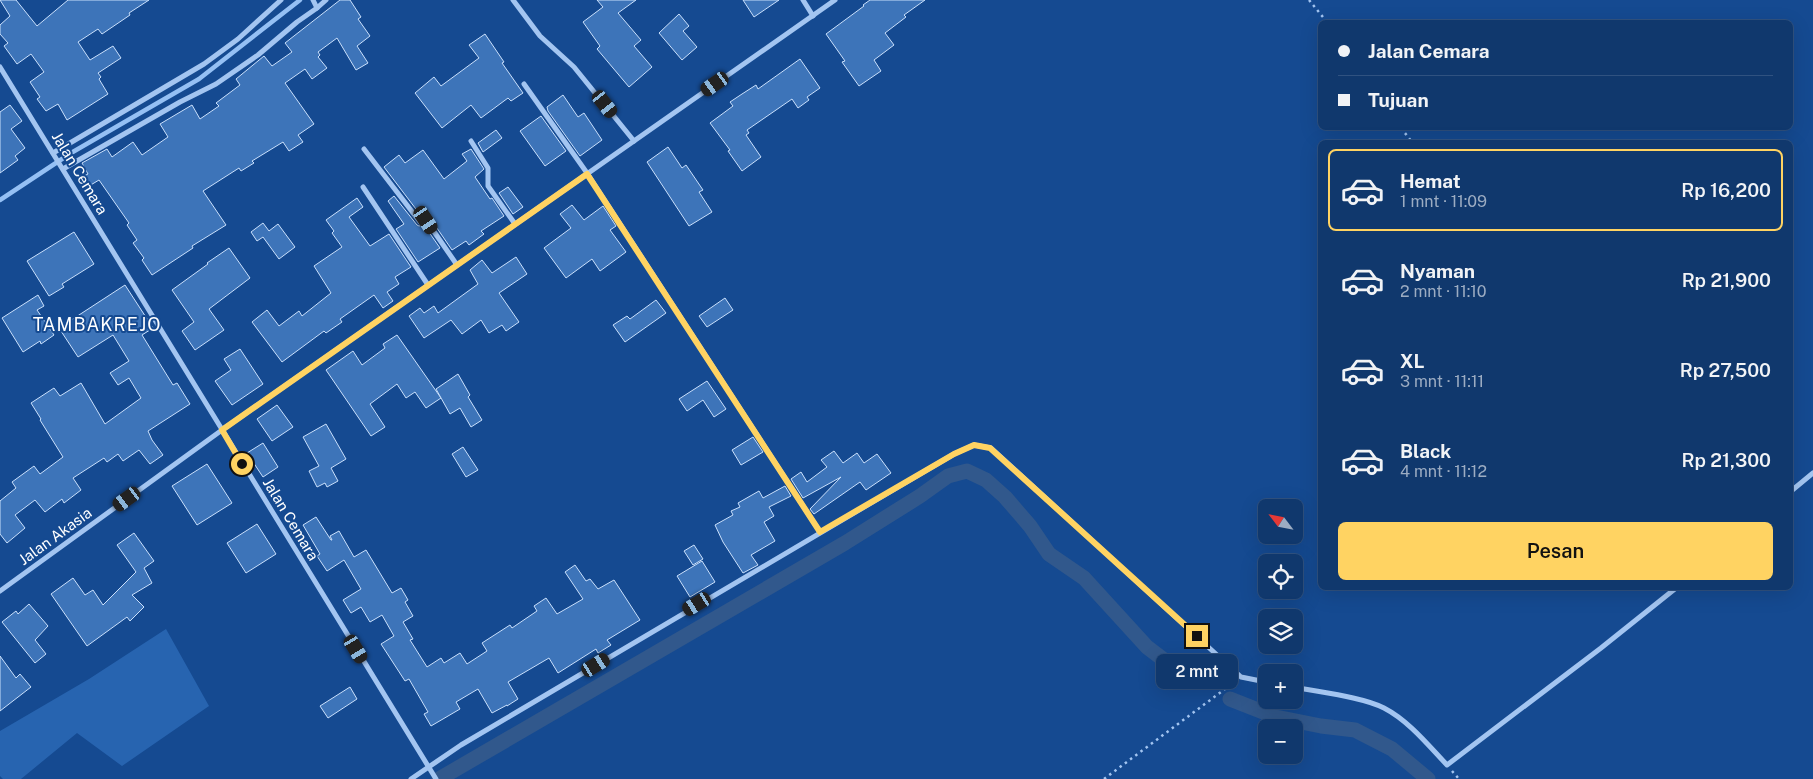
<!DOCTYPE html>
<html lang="id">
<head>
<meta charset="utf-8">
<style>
	body { margin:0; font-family:"Public Sans",sans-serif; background:#1e4375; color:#f1f3f6; height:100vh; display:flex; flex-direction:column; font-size:19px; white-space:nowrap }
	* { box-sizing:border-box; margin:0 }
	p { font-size:16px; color:#9cacc2 }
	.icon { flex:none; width:28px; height:28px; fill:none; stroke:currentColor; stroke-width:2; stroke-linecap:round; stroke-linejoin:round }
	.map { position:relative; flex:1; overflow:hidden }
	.drawer { position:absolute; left:1318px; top:140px; width:475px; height:450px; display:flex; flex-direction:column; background:#10386d; border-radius:8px; box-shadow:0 5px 20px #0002,0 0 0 1px #305280 }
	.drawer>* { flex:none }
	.top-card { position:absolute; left:1318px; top:20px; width:475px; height:110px; border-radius:8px; box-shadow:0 5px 20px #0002,0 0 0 1px #305280; display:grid; align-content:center; height:110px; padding:0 20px; background:#10386d }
	.needle { width:32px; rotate:302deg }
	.tools { position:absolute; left:1258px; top:499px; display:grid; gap:10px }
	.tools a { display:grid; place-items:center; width:45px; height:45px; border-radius:8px; background:#10386d; box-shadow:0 5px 20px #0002,0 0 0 1px #305280; font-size:25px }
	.end { position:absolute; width:22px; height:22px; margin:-11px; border:6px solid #ffd362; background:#111; box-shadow:0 0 0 2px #111 }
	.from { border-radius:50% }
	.bubble { position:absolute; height:35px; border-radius:8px; background:#10386d; box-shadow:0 5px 20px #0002,0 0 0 1px #305280; font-size:16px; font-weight:600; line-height:35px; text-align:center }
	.car { position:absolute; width:15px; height:30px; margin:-15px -8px; border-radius:6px; box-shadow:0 0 4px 1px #0007; background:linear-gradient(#222 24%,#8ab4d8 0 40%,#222 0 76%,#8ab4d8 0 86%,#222 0) }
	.top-card b { display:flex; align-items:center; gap:18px; height:48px; font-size:19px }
	.top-card b+b { border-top:1px solid #305280 }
	.top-card i { width:12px; height:12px; background:#f1f3f6 }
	ul { padding:9px 0 0; list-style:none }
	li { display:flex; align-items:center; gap:15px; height:82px; margin:0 10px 8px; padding:0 10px; border:2px solid transparent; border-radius:8px }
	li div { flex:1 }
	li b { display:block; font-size:19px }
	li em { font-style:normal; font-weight:600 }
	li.current { border-color:#ffd362 }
	li>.icon { width:45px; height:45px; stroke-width:1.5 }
	.action { display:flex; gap:10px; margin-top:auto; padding:10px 20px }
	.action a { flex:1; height:58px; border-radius:8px; background:#ffd362; color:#111; font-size:20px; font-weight:600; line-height:58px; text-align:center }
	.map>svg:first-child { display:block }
	.green { fill:#2764b0 }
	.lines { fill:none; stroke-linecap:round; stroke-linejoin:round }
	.stream { stroke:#95c0f4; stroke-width:4.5 }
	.canal { stroke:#31588c; stroke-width:15 }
	.building { fill:#3d74b9; stroke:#cae0fc }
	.path { stroke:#a3c5f1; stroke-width:2.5; stroke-dasharray:2.5 4; stroke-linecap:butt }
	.minor { stroke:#a3c5f1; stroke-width:5 }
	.route { stroke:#ffd362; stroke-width:6 }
	.labels { text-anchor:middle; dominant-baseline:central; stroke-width:4; stroke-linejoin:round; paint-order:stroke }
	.street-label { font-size:15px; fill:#fff; stroke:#154a91 }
	.quarter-label { font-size:18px; letter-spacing:1px; fill:#fff; stroke:#154a91 }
</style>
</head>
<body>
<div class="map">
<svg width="1813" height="779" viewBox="0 0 1813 779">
	<rect width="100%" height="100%" fill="#154a91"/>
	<polygon class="green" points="166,629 209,706 122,766 77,733 21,779 3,779 0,776 0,731 89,679"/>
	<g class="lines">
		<polyline class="stream" points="0,200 71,153 199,79 300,0"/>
		<g class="canal">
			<polyline points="1230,699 1276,717 1321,726 1355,730 1392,749 1428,779"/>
			<polyline points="439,779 845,543 920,496 948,476 967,471 986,480 1005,497 1030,526 1049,554 1084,578 1147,647 1189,679"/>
		</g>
	</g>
	<g class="building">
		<polygon points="0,0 16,0 37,26 68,0 149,0 129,13 130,15 102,34 98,29 78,42 90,60 113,46 121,58 98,73 101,77 99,79 108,94 67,120 58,104 46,111 37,99 40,97 30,82 44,72 31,54 17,64 4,46 8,43 0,34 0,25 10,16"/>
		<polygon points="340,0 350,0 361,17 358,19 370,36 357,46 368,63 356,70 337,38 318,52 320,55 318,57 327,68 312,79 305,69 285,83 314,124 298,135 303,142 289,151 283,142 252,161 254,163 241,171 239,168 203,191 226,225 192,246 193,248 152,275 142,260 144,258 133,243 137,240 127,225 129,223 99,180 89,186 84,176 88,174 82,163 107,149 112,157 133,142 142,155 168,137 160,124 192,105 200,119 219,106 216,103 240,85 236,79 264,56 272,66 292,52 285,43"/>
		<polygon points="597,0 636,0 618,13 641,40 634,46 652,67 629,87 597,49 600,46 583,22 603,7"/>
		<polygon points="743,0 779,0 754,17"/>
		<polygon points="870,0 925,0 904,15 906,17 885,33 894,45 874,60 881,71 859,86 842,62 845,61 826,34 864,6 863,5"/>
		<polygon points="679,14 689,26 683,31 697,47 682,60 659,33"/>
		<polygon points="485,34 504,62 502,63 523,93 511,101 508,98 481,118 471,105 442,128 415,93 434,77 441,86 479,58 469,45"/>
		<polygon points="800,59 820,88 807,97 809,100 798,108 792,99 747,130 749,133 746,135 761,157 742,171 728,151 730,150 710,123 733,106 730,102 742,94 756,85 758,89"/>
		<polygon points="563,95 578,117 584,113 602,140 580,156 548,111 547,107"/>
		<polygon points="10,105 22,121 11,129 25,148 15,156 18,160 0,173 0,112"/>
		<polygon points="541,116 566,151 545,166 520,131"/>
		<polygon points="496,130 502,138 483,152 478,143"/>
		<polygon points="668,147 682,168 686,165 703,190 699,192 712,212 689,226 647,162"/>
		<polygon points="471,149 484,169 475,177 490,199 492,198 504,216 481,231 484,234 469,245 466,241 452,250 430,218 427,216 422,217 384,167 399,155 405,163 423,150 444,179 467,161 462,154"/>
		<polygon points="508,187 523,207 513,214 499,193"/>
		<polygon points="394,196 417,225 419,226 424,225 440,248 418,262 396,229 404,224 388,201"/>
		<polygon points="357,198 363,207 349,217 370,246 389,234 411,267 395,277 399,284 387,292 393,301 383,308 374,295 340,319 342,322 326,333 324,331 282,362 252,322 267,310 279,326 299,311 302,316 331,293 314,266 342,247 332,233 334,231 326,220"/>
		<polygon points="572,205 584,220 603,206 616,226 610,230 626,252 600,271 592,259 566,278 544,248 571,228 560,214"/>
		<polygon points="263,223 269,231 278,224 295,247 279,259 263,237 257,241 251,232"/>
		<polygon points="74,232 94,264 62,284 64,287 49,296 27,261"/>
		<polygon points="229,248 250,278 209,309 224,330 195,350 182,331 194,322 172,290 208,264 207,263"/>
		<polygon points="516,257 527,274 499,293 519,322 506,331 502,325 489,333 481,320 462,334 451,320 424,338 409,316 420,308 424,313 434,306 438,313 478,284 470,270 482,260 492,273"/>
		<polygon points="125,285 153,328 142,335 173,385 177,383 190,404 148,431 152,440 163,455 150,464 139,450 123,461 118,454 107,462 104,458 73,478 81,490 64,503 62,499 45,512 35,500 15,515 25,528 7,543 0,534 0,501 16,488 12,482 34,466 40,474 63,457 40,420 41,419 31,403 54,388 60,396 81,383 105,424 141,398 129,378 118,385 110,373 129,361 113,335 78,357 59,328"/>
		<polygon points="38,295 44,306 37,310 54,335 41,344 40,341 23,352 2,318"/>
		<polygon points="725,298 733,310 707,327 699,316"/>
		<polygon points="656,300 666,313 625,342 613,325 627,316 630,319"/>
		<polygon points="397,335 441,398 426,408 415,392 406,398 397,384 370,404 385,427 371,436 326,370 353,351 362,365 385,348 383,344"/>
		<polygon points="240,349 263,384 232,405 215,381 231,370 224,359"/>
		<polygon points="458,374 470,395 468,397 482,420 471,427 460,408 450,414 436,389"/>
		<polygon points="707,381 726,409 714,417 703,400 687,411 679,399"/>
		<polygon points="277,405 293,427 272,441 257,419"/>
		<polygon points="326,424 346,459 331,468 338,481 327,487 325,483 317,487 309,471 319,466 303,437"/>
		<polygon points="753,437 763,452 741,465 732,450"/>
		<polygon points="263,443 278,467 263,477 247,453"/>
		<polygon points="463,447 478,470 466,477 452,454"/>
		<polygon points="834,451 843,463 857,453 864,463 877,454 891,473 866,490 860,482 814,514 810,509 841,477 803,498 791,479 801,472 807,482 827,467 821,460"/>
		<polygon points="207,464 232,503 197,525 172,486"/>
		<polygon points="785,486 791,496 769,507 774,516 764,522 775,541 751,555 758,565 743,573 723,542 715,525 733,515 731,511 740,507 738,503 759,491 763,498"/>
		<polygon points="316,517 331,540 332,540 330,536 339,531 354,557 366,550 392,593 401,588 408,600 405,602 413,616 403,622 413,639 410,640 427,667 441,658 444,663 460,653 467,664 487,651 482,643 510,625 512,628 537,611 534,606 546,598 557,614 583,599 565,572 575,565 586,581 590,579 598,589 614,580 640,620 607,640 611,645 598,653 596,649 558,673 549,658 508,682 518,699 507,706 507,705 492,713 478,689 456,702 460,709 431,726 424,714 428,712 409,679 405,681 381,644 394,636 382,615 370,622 361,607 351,613 343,600 361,589 344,560 327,571 317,556 320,554 303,525"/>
		<polygon points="257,524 276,554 246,573 227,543"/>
		<polygon points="134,533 154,561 144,568 152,583 132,595 144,607 130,621 127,617 87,646 51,594 73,578 85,595 93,590 103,605 136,572 117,545"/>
		<polygon points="694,545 703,559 693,565 684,551"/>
		<polygon points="702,561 715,582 690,597 677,576"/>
		<polygon points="29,604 48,626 35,640 46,654 35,663 2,622 16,611 18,614"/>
		<polygon points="0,656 16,678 20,674 31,687 0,711"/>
		<polygon points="350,687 357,699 328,718 320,706"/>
	</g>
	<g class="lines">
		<g class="path">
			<polyline points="1309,0 1327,22"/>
			<polyline points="1401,128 1412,142"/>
			<polyline points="1452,771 1459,779"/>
			<polyline points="1104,779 1233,683"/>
		</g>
		<g class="minor">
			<polyline points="513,0 540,36 574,67 634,141"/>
			<polyline points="803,0 813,16"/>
			<polyline points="317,8 326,0"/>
			<polyline points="0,67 436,779"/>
			<polyline points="524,84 587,173 820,532"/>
			<polyline points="471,141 488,168 488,186 515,224"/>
			<polyline points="364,149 420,222 426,220 457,265"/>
			<polyline points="53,153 204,64 238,39 281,0"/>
			<polyline points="63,169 180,102 216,84 258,55 297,22 317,8 313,0"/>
			<polyline points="363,187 428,285"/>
			<polyline points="1790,492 1813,473"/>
			<polyline points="0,591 222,430 835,0"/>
			<path d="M1294,687C1318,692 1363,697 1384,708C1409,721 1428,745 1447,765L1601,648L1676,588"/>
			<polyline points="411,779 461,745 954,454 974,445 991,448 1241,677 1266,682"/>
		</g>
	</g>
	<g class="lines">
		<polyline class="route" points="242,464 222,430 587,174 820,532 954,454 974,445 990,448 1197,636"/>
	</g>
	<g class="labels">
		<g class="street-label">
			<text transform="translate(80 173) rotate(59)">Jalan Cemara</text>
			<text transform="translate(291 519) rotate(59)">Jalan Cemara</text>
			<text transform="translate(55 536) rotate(-36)">Jalan Akasia</text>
		</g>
		<g class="quarter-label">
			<text x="97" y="324">TAMBAKREJO</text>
		</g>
	</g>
</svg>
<div class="tools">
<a><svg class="needle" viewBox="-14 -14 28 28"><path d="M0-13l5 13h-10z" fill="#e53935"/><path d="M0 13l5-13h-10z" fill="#9cacc2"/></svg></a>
<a><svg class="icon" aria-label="locate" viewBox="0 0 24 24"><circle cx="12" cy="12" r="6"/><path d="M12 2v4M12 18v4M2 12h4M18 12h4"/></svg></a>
<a><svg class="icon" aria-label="layers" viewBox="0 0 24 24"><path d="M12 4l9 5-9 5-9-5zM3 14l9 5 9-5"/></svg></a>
<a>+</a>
<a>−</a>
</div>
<i class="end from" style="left:242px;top:464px"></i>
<i class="end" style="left:1197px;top:636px"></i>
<div class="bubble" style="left:1156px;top:654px;width:82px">2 mnt</div>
<i class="car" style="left:715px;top:84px;rotate:235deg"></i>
<i class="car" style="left:605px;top:104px;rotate:142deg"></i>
<i class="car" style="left:426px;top:220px;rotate:146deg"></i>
<i class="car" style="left:127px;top:499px;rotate:234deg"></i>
<i class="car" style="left:697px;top:604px;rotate:239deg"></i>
<i class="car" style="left:356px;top:649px;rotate:149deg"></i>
<i class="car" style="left:596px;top:665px;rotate:59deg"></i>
<div class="top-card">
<b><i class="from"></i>Jalan Cemara</b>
<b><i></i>Tujuan</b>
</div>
<section class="drawer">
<ul>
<li class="current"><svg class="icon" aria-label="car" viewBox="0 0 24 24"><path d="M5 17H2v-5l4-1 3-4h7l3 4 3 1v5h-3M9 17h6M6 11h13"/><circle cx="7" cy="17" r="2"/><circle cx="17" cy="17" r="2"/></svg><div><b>Hemat</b><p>1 mnt · 11:09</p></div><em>Rp 16,200</em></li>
<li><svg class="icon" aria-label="car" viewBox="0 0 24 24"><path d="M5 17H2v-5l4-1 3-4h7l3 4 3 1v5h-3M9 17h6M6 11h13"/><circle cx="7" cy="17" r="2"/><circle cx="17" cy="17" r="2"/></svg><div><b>Nyaman</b><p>2 mnt · 11:10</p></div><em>Rp 21,900</em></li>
<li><svg class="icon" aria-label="car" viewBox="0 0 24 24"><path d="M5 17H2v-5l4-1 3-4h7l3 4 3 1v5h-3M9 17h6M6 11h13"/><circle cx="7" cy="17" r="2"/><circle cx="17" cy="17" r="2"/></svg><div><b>XL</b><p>3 mnt · 11:11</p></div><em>Rp 27,500</em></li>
<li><svg class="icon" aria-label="car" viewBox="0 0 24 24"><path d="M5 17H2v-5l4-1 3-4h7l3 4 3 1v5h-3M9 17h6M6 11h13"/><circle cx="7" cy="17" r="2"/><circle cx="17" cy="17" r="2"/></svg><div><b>Black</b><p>4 mnt · 11:12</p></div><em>Rp 21,300</em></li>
</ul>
<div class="action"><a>Pesan</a></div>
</section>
</div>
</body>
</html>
